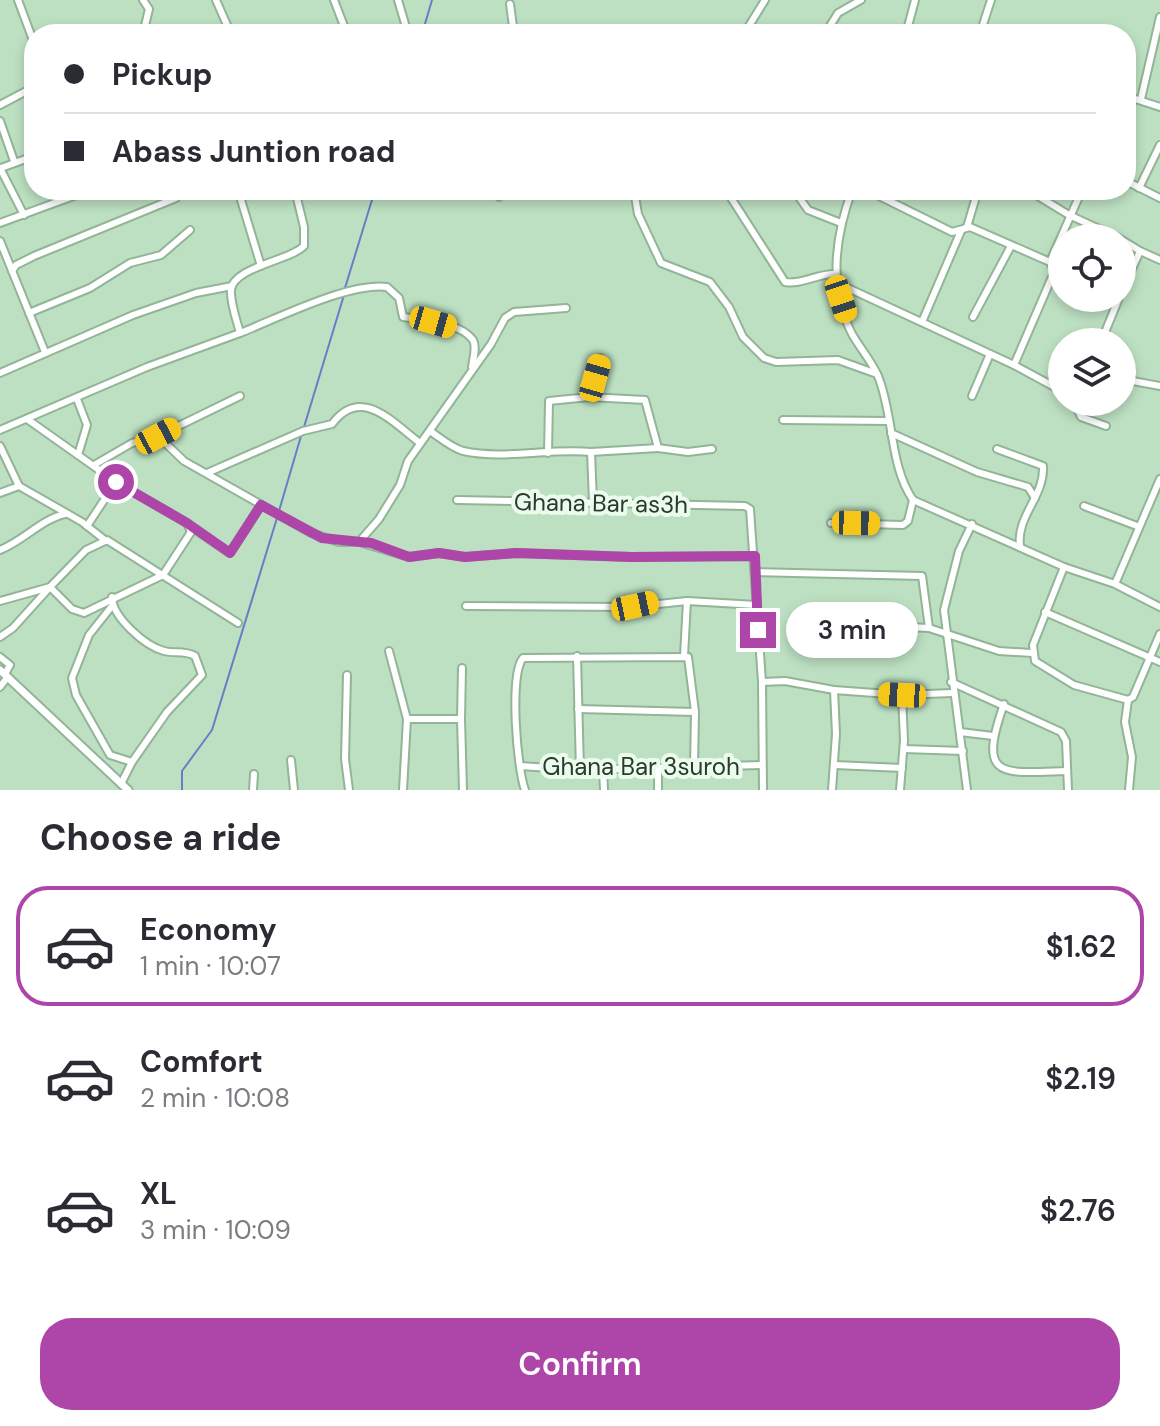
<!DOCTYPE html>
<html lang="en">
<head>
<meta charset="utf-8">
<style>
	body { margin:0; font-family:"DM Sans",sans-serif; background:#f7f7f7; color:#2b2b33; height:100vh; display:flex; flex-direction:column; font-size:30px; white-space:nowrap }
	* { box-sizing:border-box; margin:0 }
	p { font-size:26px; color:#7c7c81 }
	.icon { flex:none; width:44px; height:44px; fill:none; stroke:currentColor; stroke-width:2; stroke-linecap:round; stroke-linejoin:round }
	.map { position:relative; height:790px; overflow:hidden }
	.panel { display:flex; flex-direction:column; background:#fff; flex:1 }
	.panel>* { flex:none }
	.hud { position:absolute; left:24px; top:24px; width:1112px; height:176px; border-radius:32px; box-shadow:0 4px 12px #0003; display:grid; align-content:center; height:176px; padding:0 40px; background:#fff }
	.controls { position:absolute; left:1048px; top:224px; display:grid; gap:16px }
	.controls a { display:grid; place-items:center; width:88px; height:88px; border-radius:50%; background:#fff; box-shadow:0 4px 12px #0003; font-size:40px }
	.end { position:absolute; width:36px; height:36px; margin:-18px; border:10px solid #ae46a9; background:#fff; box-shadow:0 0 0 4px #fff }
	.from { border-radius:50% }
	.bubble { position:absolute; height:56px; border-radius:28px; background:#fff; box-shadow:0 4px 12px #0003; font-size:26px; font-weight:600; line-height:56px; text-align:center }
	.car { position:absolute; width:24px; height:48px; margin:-24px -12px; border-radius:10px; box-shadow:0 0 6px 2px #0007; background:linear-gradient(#f5c518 24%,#345 0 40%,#f5c518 0 76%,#345 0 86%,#f5c518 0) }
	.hud b { display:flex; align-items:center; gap:28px; height:76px; font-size:30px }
	.hud b+b { border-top:2px solid #e1e1e2 }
	.hud i { width:20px; height:20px; background:#2b2b33 }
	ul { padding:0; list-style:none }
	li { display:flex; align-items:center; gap:24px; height:120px; margin:0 16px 12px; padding:0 24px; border:4px solid transparent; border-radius:32px }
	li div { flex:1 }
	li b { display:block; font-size:30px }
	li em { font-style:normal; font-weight:600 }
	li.current { border-color:#ae46a9 }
	li>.icon { width:72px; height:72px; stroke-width:1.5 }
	h2 { padding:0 40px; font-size:36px; line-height:96px }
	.action { display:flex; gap:16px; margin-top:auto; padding:16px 40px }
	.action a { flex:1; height:92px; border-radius:32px; background:#ae46a9; color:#fff; font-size:32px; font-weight:600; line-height:92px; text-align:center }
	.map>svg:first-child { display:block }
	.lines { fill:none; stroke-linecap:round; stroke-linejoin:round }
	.stream { stroke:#677ec7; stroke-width:2 }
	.minor-casing { stroke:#92b497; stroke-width:10 }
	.tertiary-casing { stroke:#92b497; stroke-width:11 }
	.minor { stroke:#fff; stroke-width:6 }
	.tertiary { stroke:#fff; stroke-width:7 }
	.route { stroke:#ae46a9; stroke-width:10 }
	.labels { text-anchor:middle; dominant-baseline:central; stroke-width:8; stroke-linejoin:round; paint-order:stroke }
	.street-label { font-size:24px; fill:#2c3a2e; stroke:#eafcec }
</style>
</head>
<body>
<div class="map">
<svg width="1160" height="790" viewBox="0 0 1160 790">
	<rect width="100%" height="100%" fill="#bde0c2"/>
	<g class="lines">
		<g class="stream">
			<polyline points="422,34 432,0"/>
			<polyline points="345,288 375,190"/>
			<polyline points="304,427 344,295"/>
			<polyline points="279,511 301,436"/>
			<polyline points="182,790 182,771 212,730 277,518"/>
		</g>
		<defs>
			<g id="minor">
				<polyline points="18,0 34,43"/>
				<polyline points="143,0 149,9 143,34"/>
				<polyline points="216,0 231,34"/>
				<polyline points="334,0 347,34"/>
				<polyline points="398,0 408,34"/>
				<polyline points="510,4 514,34"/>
				<polyline points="677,31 679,34"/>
				<polyline points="296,32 296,34"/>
				<polyline points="744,34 765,0"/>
				<polyline points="825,34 838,13 861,0"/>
				<polyline points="906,34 915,0"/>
				<polyline points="980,34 991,0"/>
				<polyline points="1126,96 1160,107"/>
				<polyline points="1141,99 1160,17"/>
				<polyline points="0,105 34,87"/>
				<polyline points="0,121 14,161"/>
				<polyline points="0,168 24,215"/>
				<polyline points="1,168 34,156"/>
				<polyline points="1126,181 1160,198"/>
				<polyline points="1139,188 1160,145"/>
				<polyline points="238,190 261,266"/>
				<polyline points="634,190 638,214 661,263 710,282 729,307 743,337 764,358 776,362 838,360 877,374"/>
				<path d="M726,190L785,282C802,285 818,273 836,274"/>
				<polyline points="794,190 808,210 841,223"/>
				<path d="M852,190C835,237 828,287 852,334C860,348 872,362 878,376C894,415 889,465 913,500L1064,567L1115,584L1160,607"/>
				<polyline points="867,190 952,232 970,227 1050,262"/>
				<polyline points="1028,190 1069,215 1119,238"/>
				<polyline points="499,197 503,190"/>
				<polyline points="0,223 90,190"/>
				<polyline points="967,227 978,190"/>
				<polyline points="1122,240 1140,251"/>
				<polyline points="0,241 45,352"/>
				<polyline points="12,271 16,265 34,256 176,198"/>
				<polyline points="1056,274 1050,262 1082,190"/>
				<polyline points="837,283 1014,365 1062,391"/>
				<polyline points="1122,291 1140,251 1160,260"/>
				<polyline points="29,313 90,288 130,263 161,255 190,230"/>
				<polyline points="973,317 1011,246"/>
				<polyline points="922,322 961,231"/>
				<path d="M240,333C276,319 349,282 387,287L399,298L403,317C423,320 460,322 473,340C477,347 473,359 472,367"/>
				<polyline points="1101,342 1119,298"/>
				<polyline points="1014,365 1052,277 1062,273"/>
				<polyline points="0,373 133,315 196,293 232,286"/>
				<polyline points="1122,379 1160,386"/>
				<polyline points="972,396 990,354"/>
				<polyline points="589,397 600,358"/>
				<polyline points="77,399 87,425 78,455"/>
				<polyline points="1074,402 1081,417 1106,426"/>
				<polyline points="783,420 888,421"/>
				<path d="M0,430L147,367L240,333C237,321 230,303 231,290C233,267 289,261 304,246V227L295,190"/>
				<path d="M430,431C440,438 452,448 463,451C504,460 550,448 591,452L658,448L645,400L589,397L549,401L548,453"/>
				<polyline points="891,433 977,472 1028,487 1035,498"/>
				<polyline points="158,436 240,396"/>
				<polyline points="0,446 19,486"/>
				<polyline points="658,448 688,452 712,449"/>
				<path d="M997,449L1043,466C1045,496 1016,516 1020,546"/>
				<polyline points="591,452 593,502"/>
				<polyline points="94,465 132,443 158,436 184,461 311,533 339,542 359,542 379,519 400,485 408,461 491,344 505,318 514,312 566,308"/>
				<path d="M207,473L303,431L332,424C361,385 392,422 420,443"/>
				<polyline points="0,493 19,486 82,522 106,541"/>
				<polyline points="457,500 745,506 750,509 762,682 763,790"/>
				<polyline points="1084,506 1137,526"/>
				<polyline points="831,523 903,525 908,521 913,500"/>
				<polyline points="87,526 116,482"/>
				<polyline points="190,526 230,553 261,505"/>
				<polyline points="359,542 409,557 439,553 465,557 516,553 632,557 755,556"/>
				<path d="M0,550C23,541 42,519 65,514"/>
				<polyline points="1064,567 1033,645 1035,661 1074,685 1128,700"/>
				<polyline points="755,572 922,576 929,628 999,651 1032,653"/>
				<polyline points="1115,584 1160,479"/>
				<path d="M112,597C112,617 145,646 164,651C175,654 184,650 195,656L202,675L167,712L132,762L121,784"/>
				<polyline points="0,601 50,587 86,550 107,540 238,623"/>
				<polyline points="112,606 89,635 72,678 76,695 110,755 132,762"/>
				<polyline points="466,606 630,607 687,601 757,605"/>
				<polyline points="1045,612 1160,662"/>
				<polyline points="839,624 929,628"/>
				<polyline points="0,637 13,628 50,587 72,609 84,613 163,575 191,532 187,523 116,482 27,419"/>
				<polyline points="389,651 407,719"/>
				<polyline points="577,656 580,770"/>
				<polyline points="684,656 687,601"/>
				<polyline points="0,657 10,665 5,674"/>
				<polyline points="347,675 345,759 349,790"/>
				<polyline points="762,682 785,681 834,690 836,734 832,790"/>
				<polyline points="951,682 1061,732 1066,741 1068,790"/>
				<polyline points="0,687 7,678"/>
				<polyline points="834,690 902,695"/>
				<path d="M1004,704C977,780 1001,773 1067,771"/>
				<polyline points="578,709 695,712"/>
				<polyline points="461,719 462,668"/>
				<polyline points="960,732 993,736"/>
				<polyline points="904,749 963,751"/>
				<polyline points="291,760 294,790"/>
				<polyline points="835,765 902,768"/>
				<polyline points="520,766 580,770 762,765"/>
				<polyline points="603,769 604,790"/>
				<polyline points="253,790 254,774"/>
				<polyline points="403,790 407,719 461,719 463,790"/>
				<path d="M525,790C517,769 509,674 523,658L688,657L695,712L694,767"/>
				<polyline points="658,790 658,768"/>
				<polyline points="900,790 904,740 902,695 952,693"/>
				<polyline points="967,790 944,610 959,551 972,524"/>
				<polyline points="1129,790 1132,757 1125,722 1128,700 1133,697 1160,634"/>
			</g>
			<polyline id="tertiary" points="0,670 128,790"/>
		</defs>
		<use href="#minor" class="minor-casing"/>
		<use href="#tertiary" class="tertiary-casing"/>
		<use href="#minor" class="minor"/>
		<use href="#tertiary" class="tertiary"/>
	</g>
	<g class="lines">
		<polyline class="route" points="116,482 187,523 230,553 261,505 322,538 371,543 409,557 439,553 465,557 516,553 632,557 755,556 758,630"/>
	</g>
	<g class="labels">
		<g class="street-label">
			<text transform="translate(601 503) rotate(1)">Ghana Bar as3h</text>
			<text x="641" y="766">Ghana Bar 3suroh</text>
		</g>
	</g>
</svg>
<div class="controls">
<a><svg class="icon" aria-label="locate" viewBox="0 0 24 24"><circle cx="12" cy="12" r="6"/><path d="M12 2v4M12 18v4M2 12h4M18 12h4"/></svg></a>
<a><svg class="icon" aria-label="layers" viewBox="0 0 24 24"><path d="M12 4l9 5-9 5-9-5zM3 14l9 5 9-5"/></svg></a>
</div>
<i class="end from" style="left:116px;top:482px"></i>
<i class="end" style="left:758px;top:630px"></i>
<div class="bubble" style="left:786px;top:602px;width:132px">3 min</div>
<i class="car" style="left:841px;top:299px;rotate:162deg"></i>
<i class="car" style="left:433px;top:322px;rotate:106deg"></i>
<i class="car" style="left:595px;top:378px;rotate:16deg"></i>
<i class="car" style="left:158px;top:436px;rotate:62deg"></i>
<i class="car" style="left:856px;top:523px;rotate:91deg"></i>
<i class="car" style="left:635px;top:606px;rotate:78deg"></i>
<i class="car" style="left:902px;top:695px;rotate:273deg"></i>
<div class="hud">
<b><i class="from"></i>Pickup</b>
<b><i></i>Abass Juntion road</b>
</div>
</div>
<section class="panel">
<h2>Choose a ride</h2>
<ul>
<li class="current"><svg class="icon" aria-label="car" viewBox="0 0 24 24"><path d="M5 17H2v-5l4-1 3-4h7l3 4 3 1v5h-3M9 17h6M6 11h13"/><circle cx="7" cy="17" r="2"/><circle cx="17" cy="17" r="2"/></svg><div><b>Economy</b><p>1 min · 10:07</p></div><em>$1.62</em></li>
<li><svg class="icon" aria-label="car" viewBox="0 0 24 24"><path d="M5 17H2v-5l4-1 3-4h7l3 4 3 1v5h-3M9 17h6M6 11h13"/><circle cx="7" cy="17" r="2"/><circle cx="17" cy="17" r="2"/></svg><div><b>Comfort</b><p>2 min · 10:08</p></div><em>$2.19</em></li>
<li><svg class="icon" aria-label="car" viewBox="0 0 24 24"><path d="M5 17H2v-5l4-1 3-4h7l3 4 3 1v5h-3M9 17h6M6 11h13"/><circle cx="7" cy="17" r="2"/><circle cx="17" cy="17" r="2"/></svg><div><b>XL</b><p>3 min · 10:09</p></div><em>$2.76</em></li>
</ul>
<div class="action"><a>Confirm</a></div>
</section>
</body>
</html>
